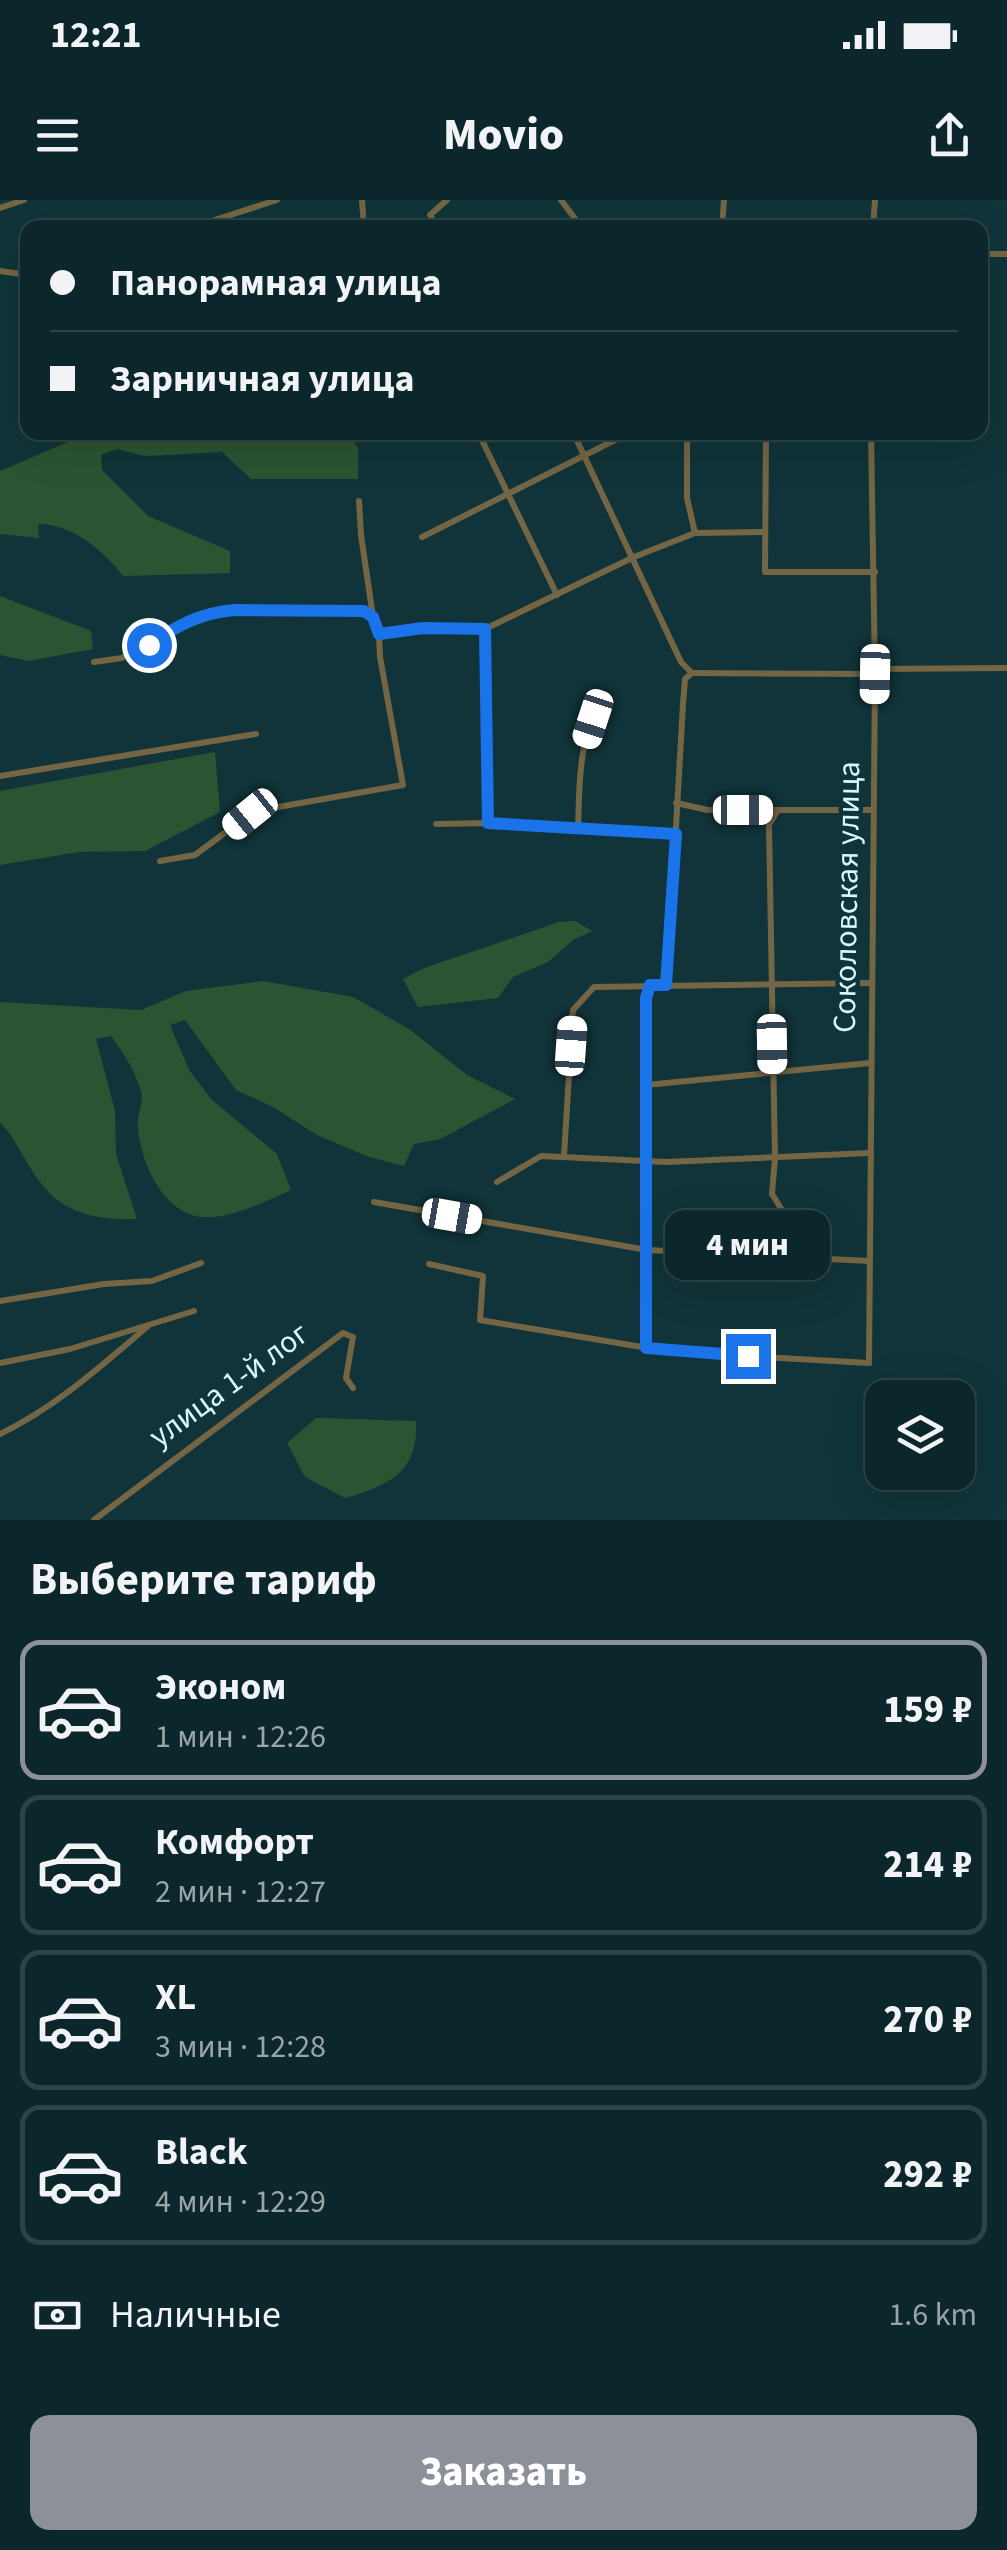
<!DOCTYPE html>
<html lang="ru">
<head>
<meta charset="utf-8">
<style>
	body { margin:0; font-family:"Source Sans 3",sans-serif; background:#1a3337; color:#f1f3f6; height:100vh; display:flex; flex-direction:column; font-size:38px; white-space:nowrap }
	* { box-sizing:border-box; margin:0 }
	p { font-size:32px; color:#9aa5a9 }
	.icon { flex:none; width:55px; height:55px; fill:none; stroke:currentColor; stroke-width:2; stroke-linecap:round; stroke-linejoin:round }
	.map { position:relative; height:1320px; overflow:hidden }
	.panel { display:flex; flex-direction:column; background:#0c272b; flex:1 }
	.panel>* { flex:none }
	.hud { position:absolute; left:20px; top:20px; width:968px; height:220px; border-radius:20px; box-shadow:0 10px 40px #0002,0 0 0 2px #2c4447; display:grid; align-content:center; height:220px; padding:0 30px; background:#0c272b }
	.fabs { position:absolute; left:865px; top:1180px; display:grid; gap:20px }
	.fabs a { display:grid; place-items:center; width:110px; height:110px; border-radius:20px; background:#0c272b; box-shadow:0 10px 40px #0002,0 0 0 2px #2c4447; font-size:50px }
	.end { position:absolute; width:45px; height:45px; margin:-22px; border:12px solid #1a73e8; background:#fff; box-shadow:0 0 0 5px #fff }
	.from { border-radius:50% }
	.bubble { position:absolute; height:70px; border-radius:20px; background:#0c272b; box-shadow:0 10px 40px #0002,0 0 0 2px #2c4447; font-size:32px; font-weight:800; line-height:70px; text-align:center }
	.car { position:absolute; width:30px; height:60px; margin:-30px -15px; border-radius:12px; box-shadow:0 0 8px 2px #0007; background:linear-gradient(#fff 24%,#345 0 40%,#fff 0 76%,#345 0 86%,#fff 0) }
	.hud b { display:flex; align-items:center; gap:35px; height:95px; font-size:38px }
	.hud b+b { border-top:2px solid #2c4447 }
	.hud i { width:25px; height:25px; background:#f1f3f6 }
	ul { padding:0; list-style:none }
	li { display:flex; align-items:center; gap:30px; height:140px; margin:0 20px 15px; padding:0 10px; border:5px solid #2c4447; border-radius:20px }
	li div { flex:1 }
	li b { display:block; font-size:38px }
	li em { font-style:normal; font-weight:800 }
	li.selected { border-color:#8c9099 }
	li>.icon { width:90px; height:90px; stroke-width:1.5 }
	h2 { padding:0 30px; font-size:45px; line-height:120px }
	.pay { display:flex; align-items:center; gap:25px; height:110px; padding:0 30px; font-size:38px }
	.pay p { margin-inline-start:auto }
	.cta { display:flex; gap:20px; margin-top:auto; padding:20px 30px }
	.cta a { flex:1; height:115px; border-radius:20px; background:#8c9099; color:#fff; font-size:40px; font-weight:800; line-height:115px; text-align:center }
	.status { display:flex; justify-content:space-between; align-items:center; height:70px; padding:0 50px; background:#0c272b; direction:ltr }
	.status svg { height:28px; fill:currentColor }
	header { display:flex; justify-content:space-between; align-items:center; height:130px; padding:0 30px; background:#0c272b; font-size:45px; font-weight:800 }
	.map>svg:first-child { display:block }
	.green { fill:#2b5433 }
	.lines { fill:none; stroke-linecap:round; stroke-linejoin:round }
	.street { stroke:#746645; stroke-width:6 }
	.route { stroke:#1a73e8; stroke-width:12 }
	.labels { text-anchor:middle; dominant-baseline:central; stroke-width:9; stroke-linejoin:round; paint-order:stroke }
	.street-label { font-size:32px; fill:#d7f8fd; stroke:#103439 }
</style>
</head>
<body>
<div class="status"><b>12:21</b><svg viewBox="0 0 49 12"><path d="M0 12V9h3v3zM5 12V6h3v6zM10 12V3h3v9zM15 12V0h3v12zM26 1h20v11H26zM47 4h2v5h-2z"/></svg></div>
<header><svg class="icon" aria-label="menu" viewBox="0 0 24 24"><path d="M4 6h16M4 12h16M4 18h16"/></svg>Movio<svg class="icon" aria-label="share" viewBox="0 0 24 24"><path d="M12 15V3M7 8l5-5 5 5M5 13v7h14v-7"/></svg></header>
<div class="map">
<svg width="1007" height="1320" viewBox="0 0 1007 1320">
	<rect width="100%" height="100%" fill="#103439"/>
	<g class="green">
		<path d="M89,233H352L350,236L358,248V279H251L222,252L145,256L117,249L101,255L102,270L148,316L230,351V373L123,376C103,350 72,324 38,324L39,338L0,334V271Z"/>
		<polygon points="0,396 91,431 93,449 29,461 0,455"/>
		<polygon points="215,552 220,612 145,651 79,652 0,665 0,591"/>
		<polygon points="575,721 592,731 573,740 548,762 513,777 498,798 418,807 403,779 424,768 559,722"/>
		<path d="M263,781L353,797L409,829L467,875L515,899L440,939L414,944L404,966L369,957L317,935L273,907L236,890L185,820L170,825L189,870L212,900L277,954L291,990C267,1001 222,1023 195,1016C160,1007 141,961 138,929C136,916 144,903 141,891C135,870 123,853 111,836L96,839L115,911L116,954L137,1019C103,1020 68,1016 44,987C27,967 18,941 0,922V802L141,810L186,791Z"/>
		<path d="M316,1218L416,1221C419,1272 388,1286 345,1298L305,1277L287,1243Z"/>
	</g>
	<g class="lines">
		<g class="street">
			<polyline points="362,0 364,28"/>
			<polyline points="561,0 582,28"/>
			<polyline points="0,8 24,0"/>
			<polyline points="190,28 277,0"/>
			<polyline points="437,28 430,15 447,0"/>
			<polyline points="722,28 724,0"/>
			<polyline points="873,28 875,0"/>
			<polyline points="980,54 1007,54"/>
			<polyline points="0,71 28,75"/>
			<polyline points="478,232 557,395"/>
			<polyline points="573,232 681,462 692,473"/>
			<polyline points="687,232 687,298 695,333"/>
			<polyline points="766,232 765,372 875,372"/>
			<polyline points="422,337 631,232"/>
			<polyline points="485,429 488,623"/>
			<polyline points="379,434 423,428 485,429 634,357 695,333 765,332"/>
			<polyline points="94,462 122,458 178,425 217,412 364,411 373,417"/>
			<polyline points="875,469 1007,468"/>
			<polyline points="692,473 875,474"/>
			<polyline points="0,576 256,534"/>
			<polyline points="676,603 708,610 873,610"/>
			<polyline points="778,610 769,625 775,958 772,994 782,1010 783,1058"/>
			<polyline points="436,624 488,623 676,634"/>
			<path d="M578,628C580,583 576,534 609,499"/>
			<polyline points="160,661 195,655 250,614 261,610 403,585 380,457 379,434 373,417 361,335 359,301"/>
			<polyline points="667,785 683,504 685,479 692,473"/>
			<polyline points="646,885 870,863"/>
			<polyline points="564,956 573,810 594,787 872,783"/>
			<polyline points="497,982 541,956 666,962 870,953"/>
			<polyline points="374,1002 647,1050 869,1061"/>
			<polyline points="429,1064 483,1076 480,1120 672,1152 869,1163 875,474 871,232"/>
			<polyline points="0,1101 104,1084 152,1081 201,1063"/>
			<polyline points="647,1148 646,798 650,785"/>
			<polyline points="0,1163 70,1149 194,1111"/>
			<path d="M0,1234C56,1207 101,1166 148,1126"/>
			<polyline points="94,1320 343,1133 353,1137 346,1178 353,1188"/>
		</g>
	</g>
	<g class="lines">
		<path class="route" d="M149,445C176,426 200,413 234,410L364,411L373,417L379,434L423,428L485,429L488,623L676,634L666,785H650L646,798V1148L748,1156"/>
	</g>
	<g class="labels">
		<g class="street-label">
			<text transform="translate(847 697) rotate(-89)">Соколовская улица</text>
			<text transform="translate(229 1185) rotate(-36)">улица 1-й лог</text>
		</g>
	</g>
</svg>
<div class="fabs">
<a><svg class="icon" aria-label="layers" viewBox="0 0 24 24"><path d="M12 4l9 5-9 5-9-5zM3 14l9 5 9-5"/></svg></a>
</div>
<i class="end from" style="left:149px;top:445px"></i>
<i class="end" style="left:748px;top:1156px"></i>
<div class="bubble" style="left:665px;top:1010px;width:165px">4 мин</div>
<i class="car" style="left:875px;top:474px;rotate:181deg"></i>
<i class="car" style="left:593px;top:519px;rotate:198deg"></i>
<i class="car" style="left:743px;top:610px;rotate:90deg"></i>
<i class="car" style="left:250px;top:614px;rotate:231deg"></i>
<i class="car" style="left:772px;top:844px;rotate:179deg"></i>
<i class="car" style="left:571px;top:846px;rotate:4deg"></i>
<i class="car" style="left:452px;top:1016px;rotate:100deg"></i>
<div class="hud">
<b><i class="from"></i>Панорамная улица</b>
<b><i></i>Зарничная улица</b>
</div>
</div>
<section class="panel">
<h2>Выберите тариф</h2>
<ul>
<li class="selected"><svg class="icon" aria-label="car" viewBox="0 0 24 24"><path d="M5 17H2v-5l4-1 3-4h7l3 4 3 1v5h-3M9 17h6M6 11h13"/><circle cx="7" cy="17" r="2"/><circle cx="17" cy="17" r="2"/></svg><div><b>Эконом</b><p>1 мин · 12:26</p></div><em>159 ₽</em></li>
<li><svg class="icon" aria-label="car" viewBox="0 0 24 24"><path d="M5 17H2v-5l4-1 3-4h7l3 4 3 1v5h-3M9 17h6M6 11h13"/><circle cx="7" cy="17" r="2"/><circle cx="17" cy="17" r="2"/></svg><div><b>Комфорт</b><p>2 мин · 12:27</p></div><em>214 ₽</em></li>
<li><svg class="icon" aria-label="car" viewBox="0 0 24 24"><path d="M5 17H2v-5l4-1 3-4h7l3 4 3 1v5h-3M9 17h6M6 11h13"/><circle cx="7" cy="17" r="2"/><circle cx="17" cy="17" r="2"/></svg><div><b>XL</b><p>3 мин · 12:28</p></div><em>270 ₽</em></li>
<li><svg class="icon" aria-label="car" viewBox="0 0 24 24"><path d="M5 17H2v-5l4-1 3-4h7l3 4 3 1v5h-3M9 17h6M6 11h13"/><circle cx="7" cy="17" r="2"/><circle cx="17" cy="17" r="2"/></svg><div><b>Black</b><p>4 мин · 12:29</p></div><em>292 ₽</em></li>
</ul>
<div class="pay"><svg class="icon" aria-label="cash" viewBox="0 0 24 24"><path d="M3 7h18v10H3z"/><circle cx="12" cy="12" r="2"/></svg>Наличные<p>1.6 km</p></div>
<div class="cta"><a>Заказать</a></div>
</section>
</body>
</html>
